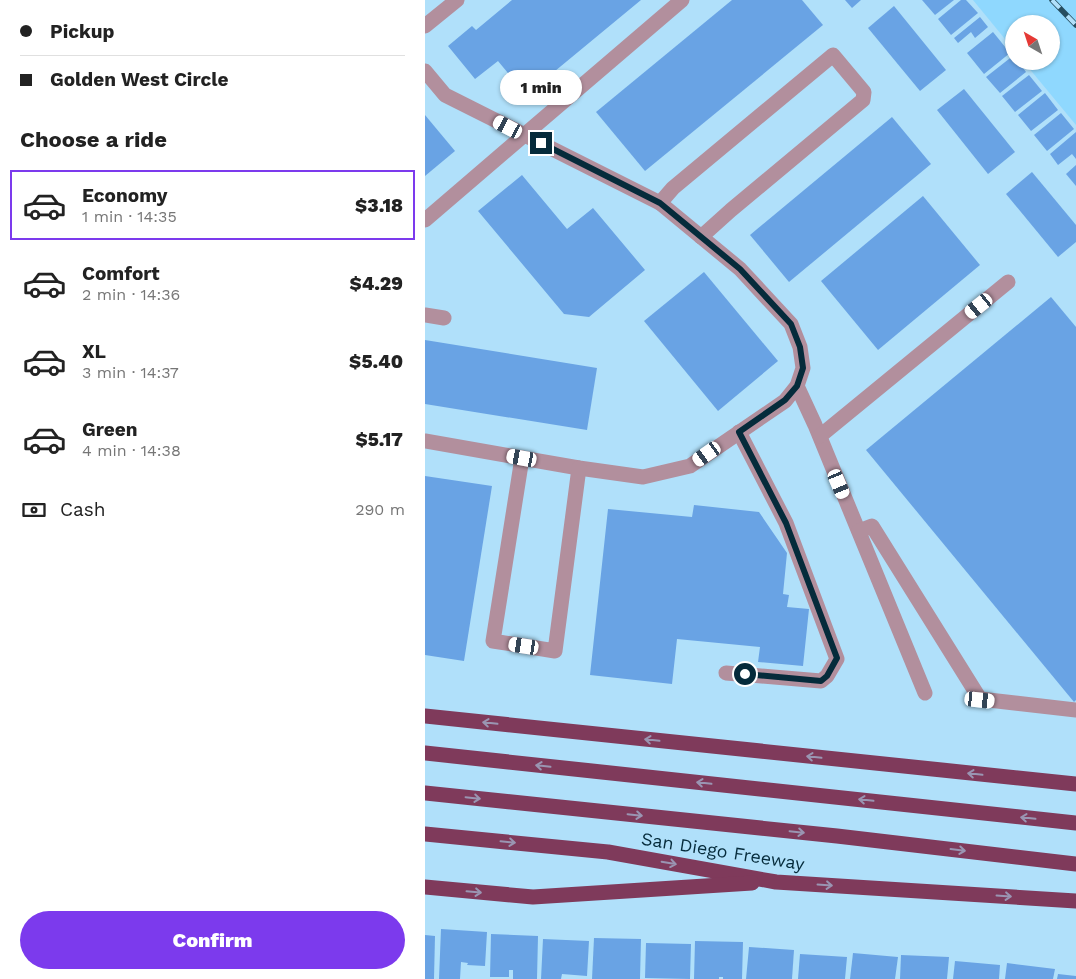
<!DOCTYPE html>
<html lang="en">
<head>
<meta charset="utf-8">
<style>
	body { margin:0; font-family:"Work Sans",sans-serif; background:#f6f6f6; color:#222; height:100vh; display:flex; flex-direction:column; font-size:19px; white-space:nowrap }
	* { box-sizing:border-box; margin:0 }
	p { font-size:16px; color:#767676 }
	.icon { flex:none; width:28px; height:28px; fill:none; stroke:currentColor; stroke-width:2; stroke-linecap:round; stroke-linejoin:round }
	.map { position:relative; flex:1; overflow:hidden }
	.details { display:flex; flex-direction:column; background:#fff; width:425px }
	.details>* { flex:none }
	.hud { display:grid; align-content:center; height:110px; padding:0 20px; background:#fff }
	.needle { width:32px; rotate:321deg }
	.controls { position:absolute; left:580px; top:15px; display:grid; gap:10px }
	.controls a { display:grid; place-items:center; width:55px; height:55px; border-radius:50%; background:#fff; box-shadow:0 1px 4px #0004; font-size:25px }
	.end { position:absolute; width:22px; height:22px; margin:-11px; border:6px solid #052b3b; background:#fff; box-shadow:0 0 0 2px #fff }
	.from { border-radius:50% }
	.bubble { position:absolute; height:35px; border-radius:18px; background:#fff; box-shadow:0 1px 4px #0004; font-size:16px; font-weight:800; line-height:35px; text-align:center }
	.car { position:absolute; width:15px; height:30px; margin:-15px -8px; border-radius:6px; box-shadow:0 0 4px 1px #0007; background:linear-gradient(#fff 24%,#345 0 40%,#fff 0 76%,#345 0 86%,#fff 0) }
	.hud b { display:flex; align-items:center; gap:18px; height:48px; font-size:19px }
	.hud b+b { border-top:1px solid #e0e0e0 }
	.hud i { width:12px; height:12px; background:#222 }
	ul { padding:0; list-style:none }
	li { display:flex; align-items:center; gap:15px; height:70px; margin:0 10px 8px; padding:0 10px; border:2px solid transparent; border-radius:0px }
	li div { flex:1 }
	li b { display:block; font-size:19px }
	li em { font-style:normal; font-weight:800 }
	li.selected { border-color:#7c3aed }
	li>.icon { width:45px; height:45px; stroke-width:1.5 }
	h2 { padding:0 20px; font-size:22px; line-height:60px }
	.pay { display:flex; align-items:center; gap:12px; height:55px; padding:0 20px; font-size:19px }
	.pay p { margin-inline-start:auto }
	.action { display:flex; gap:10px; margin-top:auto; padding:10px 20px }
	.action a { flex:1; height:58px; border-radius:30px; background:#7c3aed; color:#fff; font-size:20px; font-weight:800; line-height:58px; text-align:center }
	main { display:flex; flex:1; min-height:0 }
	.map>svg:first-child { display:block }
	.built { fill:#8fd8fe }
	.building { fill:#69a3e4 }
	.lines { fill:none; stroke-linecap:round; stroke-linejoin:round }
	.minor { stroke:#b28f9d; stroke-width:15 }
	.highway { stroke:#7f3a5b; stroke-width:15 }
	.rail-casing { stroke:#264e60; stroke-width:5.5 }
	.rail { stroke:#b0e0fa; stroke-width:4; stroke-dasharray:11; stroke-linecap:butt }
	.oneway { stroke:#9a95b2 }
	.route { stroke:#052b3b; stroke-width:6 }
	.labels { text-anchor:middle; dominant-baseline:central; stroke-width:4; stroke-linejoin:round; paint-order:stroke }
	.street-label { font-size:18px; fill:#052b3b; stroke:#b0e0fa }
</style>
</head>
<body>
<main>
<section class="details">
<div class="hud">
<b><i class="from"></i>Pickup</b>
<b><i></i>Golden West Circle</b>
</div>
<h2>Choose a ride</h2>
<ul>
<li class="selected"><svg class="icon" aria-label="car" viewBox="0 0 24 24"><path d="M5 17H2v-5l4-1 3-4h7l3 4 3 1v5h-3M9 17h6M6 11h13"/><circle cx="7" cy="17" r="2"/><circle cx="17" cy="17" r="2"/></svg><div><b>Economy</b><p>1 min · 14:35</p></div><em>$3.18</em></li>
<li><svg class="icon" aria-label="car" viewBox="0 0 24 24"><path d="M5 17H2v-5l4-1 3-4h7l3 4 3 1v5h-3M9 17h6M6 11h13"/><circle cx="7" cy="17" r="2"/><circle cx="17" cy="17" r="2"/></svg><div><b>Comfort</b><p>2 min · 14:36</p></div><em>$4.29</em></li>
<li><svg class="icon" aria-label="car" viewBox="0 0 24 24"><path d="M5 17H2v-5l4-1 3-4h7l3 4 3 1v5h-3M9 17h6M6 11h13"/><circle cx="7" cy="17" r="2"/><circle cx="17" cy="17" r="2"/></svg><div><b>XL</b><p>3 min · 14:37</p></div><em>$5.40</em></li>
<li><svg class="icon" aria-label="car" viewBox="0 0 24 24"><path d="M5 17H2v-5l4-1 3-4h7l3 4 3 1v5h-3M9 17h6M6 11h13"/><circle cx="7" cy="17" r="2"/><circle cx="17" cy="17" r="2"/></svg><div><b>Green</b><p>4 min · 14:38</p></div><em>$5.17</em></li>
</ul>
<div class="pay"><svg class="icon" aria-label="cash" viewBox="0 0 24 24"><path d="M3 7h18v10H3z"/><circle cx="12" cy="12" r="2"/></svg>Cash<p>290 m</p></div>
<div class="action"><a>Confirm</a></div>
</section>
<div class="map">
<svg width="651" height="979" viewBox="0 0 651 979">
	<rect width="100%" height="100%" fill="#b0e0fa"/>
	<polygon class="built" points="548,0 651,0 651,125 598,61 626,61 626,24 589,24 589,50"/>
	<g class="building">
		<polygon points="87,0 216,0 101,95 73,61 50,79 23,46 47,26 51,30"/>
		<polygon points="307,0 377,0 398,25 220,171 171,112"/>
		<polygon points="420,0 436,0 427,8"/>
		<polygon points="497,0 529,0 510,15"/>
		<polygon points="536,0 541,0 553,13 526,35 513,19"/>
		<polygon points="469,6 521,70 495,91 443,28"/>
		<polygon points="555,17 563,27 550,38 546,32 533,43 529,38"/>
		<polygon points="568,32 585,53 559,74 542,53"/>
		<polygon points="589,55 589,61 593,61 601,72 575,93 561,77"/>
		<polygon points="604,75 617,91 590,112 577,96"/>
		<polygon points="539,89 590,152 563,174 512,110"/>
		<polygon points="620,93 633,110 606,131 593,115"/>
		<polygon points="636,113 649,129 622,151 609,135"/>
		<polygon points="0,115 30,151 0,176"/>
		<polygon points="467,117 506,164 364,282 325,235"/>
		<polygon points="651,132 651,159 647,154 633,165 625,154"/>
		<polygon points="651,165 651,186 641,174"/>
		<polygon points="607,172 651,225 651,242 633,257 581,194"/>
		<polygon points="97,175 142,229 168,208 220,270 164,317 139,314 53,211"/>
		<polygon points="498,196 555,265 453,350 396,281"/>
		<polygon points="279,272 353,361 293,411 219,321"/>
		<polygon points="626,297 651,327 651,700 649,702 441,450"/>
		<polygon points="0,340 172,368 162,430 0,404"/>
		<polygon points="0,476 67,486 39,661 0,655"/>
		<polygon points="269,505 334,512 362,553 358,594 364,595 362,607 384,609 378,666 333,662 335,647 252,639 247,684 165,675 183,509 267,517"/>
		<polygon points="16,929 62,932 60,966 42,965 43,963 36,962 35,979 14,979"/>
		<polygon points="66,934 113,936 112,979 88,979 88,970 84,970 84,977 65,977"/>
		<polygon points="0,935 10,936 9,979 0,979"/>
		<polygon points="169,938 216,939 215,979 167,979"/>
		<polygon points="118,939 164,941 162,976 137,974 136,979 116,979"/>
		<polygon points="270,941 318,942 317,979 298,979 298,977 294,977 294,979 269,979"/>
		<polygon points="221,943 266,944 265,979 220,978"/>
		<polygon points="324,947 369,950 367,979 321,979"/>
		<polygon points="428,953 473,957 470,979 425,979"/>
		<polygon points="375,954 422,957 420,979 373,979"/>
		<polygon points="476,955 524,957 522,979 475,979"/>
		<polygon points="530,961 575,965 574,979 528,979"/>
		<polygon points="582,963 630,969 628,979 580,979"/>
		<polygon points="633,974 651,976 651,979 632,979"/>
	</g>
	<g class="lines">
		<g class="minor">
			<polyline points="0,26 32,0"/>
			<polyline points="0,71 20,95 235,203 315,269 366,324 375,347 378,368 372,386 360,401 265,466 218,477 154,468 0,441"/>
			<polyline points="235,203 248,188 408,55 439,92 438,100 306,210 276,237"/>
			<polyline points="0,220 257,0"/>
			<polyline points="0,315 19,318"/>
			<polyline points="372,386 390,425 500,693"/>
			<polyline points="395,436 583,282"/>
			<polyline points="97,458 68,641 130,651 154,468"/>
			<polyline points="434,531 447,526 555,699 651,710"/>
			<polyline points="301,673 396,681 402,676 412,659 361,523 314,432"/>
		</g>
		<g class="highway">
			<polyline points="0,716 651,784"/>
			<polyline points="0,753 651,823"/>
			<polyline points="0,793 412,836 651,864"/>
			<polyline points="0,834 183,852 351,882 651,901"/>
			<polyline points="0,887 108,897 327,883"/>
		</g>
		<defs>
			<polyline id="rail" points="627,0 651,25"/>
		</defs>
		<use href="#rail" class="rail-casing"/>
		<use href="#rail" class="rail"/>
	</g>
	<defs><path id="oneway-shaft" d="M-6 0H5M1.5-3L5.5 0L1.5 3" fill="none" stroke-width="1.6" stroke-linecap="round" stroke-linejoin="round" transform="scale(1.25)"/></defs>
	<g class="oneway">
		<use href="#oneway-shaft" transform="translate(65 723) rotate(-174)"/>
		<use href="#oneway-shaft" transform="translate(227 740) rotate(-174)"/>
		<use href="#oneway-shaft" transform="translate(389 757) rotate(-174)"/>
		<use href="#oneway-shaft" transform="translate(118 766) rotate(-174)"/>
		<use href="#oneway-shaft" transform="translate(550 774) rotate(-174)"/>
		<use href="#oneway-shaft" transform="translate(279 783) rotate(-174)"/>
		<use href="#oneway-shaft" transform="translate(48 798) rotate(6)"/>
		<use href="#oneway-shaft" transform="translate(441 800) rotate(-174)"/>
		<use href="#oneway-shaft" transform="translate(210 815) rotate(6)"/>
		<use href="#oneway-shaft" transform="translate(603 818) rotate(-174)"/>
		<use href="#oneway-shaft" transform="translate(372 832) rotate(6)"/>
		<use href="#oneway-shaft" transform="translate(83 842) rotate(6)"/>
		<use href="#oneway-shaft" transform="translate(533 850) rotate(7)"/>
		<use href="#oneway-shaft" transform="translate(244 863) rotate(10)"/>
		<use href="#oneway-shaft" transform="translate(400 885) rotate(4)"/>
		<use href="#oneway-shaft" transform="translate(49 892) rotate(5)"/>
		<use href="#oneway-shaft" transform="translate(579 896) rotate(4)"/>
	</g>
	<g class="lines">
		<polyline class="route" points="116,143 235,203 315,269 366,324 375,347 378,368 372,386 360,400 314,432 361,523 412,658 402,676 396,681 320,674"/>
	</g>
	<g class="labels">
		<g class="street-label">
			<text transform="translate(298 851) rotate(9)">San Diego Freeway</text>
		</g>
	</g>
</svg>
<div class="controls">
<a><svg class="needle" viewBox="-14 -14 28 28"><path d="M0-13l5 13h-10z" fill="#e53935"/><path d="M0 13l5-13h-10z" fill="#767676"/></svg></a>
</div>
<i class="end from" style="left:320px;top:674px"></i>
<i class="end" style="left:116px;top:143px"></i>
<div class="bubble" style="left:75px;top:70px;width:82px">1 min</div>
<i class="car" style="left:83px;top:127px;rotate:297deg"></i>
<i class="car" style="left:554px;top:306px;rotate:231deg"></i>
<i class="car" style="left:282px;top:454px;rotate:235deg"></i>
<i class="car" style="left:97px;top:458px;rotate:280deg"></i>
<i class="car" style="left:414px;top:484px;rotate:157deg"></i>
<i class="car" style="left:99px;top:646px;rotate:279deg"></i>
<i class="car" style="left:555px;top:700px;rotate:96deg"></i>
</div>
</main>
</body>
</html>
